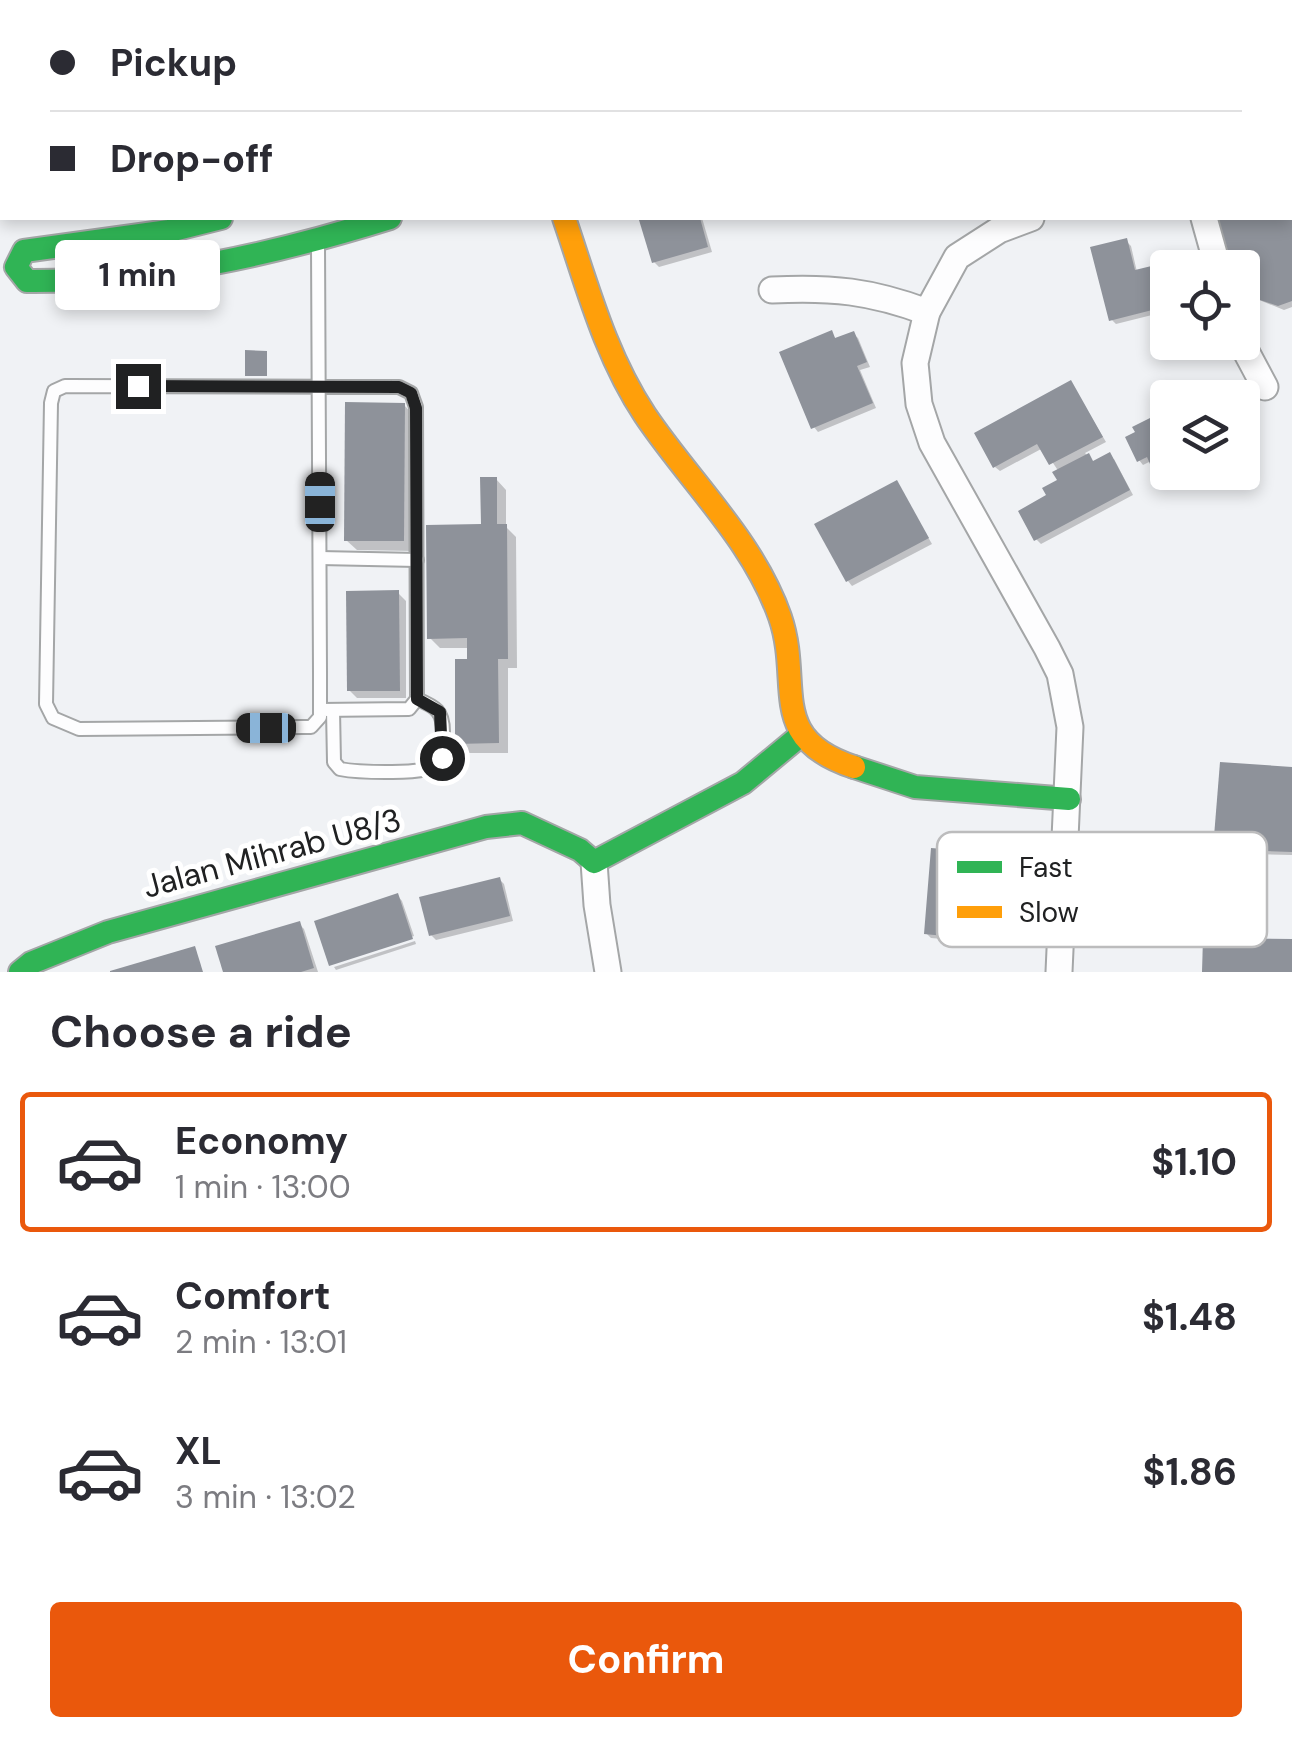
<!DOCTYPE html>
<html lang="en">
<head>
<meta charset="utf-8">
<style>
	body { margin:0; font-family:"DM Sans",sans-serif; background:#f2f2f3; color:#2b2b33; height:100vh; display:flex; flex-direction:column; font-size:38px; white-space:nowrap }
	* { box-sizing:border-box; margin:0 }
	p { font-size:32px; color:#7c7c81 }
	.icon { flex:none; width:55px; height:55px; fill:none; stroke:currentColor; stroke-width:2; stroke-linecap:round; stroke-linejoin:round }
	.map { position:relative; height:972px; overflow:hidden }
	.side { display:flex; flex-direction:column; background:#fff; flex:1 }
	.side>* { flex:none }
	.banner { position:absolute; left:0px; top:0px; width:1292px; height:220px; box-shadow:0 5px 15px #0003; display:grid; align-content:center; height:220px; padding:0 50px; background:#fff }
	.fabs { position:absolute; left:1150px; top:250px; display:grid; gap:20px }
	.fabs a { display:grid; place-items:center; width:110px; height:110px; border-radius:10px; background:#fff; box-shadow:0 5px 15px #0003; font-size:50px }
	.end { position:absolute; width:45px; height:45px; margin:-22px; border:12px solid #202122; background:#fff; box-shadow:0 0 0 5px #fff }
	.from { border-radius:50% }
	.bubble { position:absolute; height:70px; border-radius:10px; background:#fff; box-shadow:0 5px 15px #0003; font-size:32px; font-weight:700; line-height:70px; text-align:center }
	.car { position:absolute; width:30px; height:60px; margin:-30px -15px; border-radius:12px; box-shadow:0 0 8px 2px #0007; background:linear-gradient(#222 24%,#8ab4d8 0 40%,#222 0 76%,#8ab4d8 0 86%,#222 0) }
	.banner b { display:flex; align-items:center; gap:35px; height:95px; font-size:38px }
	.banner b+b { border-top:2px solid #e1e1e2 }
	.banner i { width:25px; height:25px; background:#2b2b33 }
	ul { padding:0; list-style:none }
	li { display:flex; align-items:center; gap:30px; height:140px; margin:0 20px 15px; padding:0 30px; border:5px solid transparent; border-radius:10px }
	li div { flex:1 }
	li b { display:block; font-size:38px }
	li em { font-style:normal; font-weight:700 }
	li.on { border-color:#ea580c }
	li>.icon { width:90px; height:90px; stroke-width:1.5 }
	h2 { padding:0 50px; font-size:45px; line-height:120px }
	.button { display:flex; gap:20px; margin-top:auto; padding:20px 50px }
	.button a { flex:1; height:115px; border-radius:10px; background:#ea580c; color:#fff; font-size:40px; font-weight:700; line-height:115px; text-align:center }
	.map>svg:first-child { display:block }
	.shadow { fill:#0003 }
	.building { fill:#8e929a }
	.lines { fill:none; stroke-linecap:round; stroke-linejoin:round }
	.lane-casing { stroke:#a4a6a7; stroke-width:16 }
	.street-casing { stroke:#a4a6a7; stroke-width:29 }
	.fast-casing { stroke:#a4a6a7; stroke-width:26 }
	.slow-casing { stroke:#a4a6a7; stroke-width:26 }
	.lane { stroke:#fdfdfe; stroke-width:12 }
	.street { stroke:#fdfdfe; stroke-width:25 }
	.fast { stroke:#30b455; stroke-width:22 }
	.slow { stroke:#ff9f0a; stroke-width:22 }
	.route { stroke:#202122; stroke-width:12 }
	.labels { text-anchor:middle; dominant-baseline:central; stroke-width:10; stroke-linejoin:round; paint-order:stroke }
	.street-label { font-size:32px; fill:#202122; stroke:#fff }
	.key { fill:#fff; stroke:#bcbcbd; stroke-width:2.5 }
	.key-label { font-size:28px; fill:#202122 }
</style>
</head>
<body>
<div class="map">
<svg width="1292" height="972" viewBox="0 0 1292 972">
	<rect width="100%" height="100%" fill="#f0f2f5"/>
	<g class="shadow">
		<polygon points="158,0 227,0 227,2 159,2"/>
		<polygon points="315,0 383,0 383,2"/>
		<rect x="396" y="0" width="58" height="2"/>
		<polygon points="1290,167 1292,307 1284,310 1242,293 1242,268 1233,268 1217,218 1290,218"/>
		<polygon points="656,218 702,218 712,252 659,267 654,262 642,221"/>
		<polygon points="1126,241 1131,246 1137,272 1167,264 1171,268 1168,268 1168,311 1116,324 1111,319"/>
		<polygon points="831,333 837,340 853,334 858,338 870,367 860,370 876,408 818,432 814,427"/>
		<polygon points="1071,383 1106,442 1085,453 1094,463 1114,459 1133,495 1041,544 1036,539 1050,496 1060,481 1059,472 1043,448 1000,471 995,467"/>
		<polygon points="404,405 414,416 414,551 357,550 346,540"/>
		<polygon points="1155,418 1162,427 1168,424 1168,470 1160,474 1151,461 1143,465 1139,460"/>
		<polygon points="496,479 506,490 506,527 516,537 517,668 508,668 508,753 468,753 458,743 470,648 440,648 430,638 483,527"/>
		<polygon points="897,483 932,544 852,586 848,581"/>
		<polygon points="398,593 406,601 406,698 357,698 349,690"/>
		<polygon points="1292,769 1292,855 1220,853 1216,848"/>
		<polygon points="1003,856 1008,861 1003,911 1014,917 1012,945 931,938 926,933"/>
		<polygon points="500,880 504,884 513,921 436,940 431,935"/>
		<polygon points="398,896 402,901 414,936 331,963"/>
		<polygon points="299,924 304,929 318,972 226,972"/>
		<polygon points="415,941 416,944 336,970 334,967"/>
	</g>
	<g class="building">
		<polygon points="647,218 700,218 708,247 652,263 639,220"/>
		<polygon points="1215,218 1292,218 1292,301 1278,306 1242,294 1242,268 1231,268"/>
		<polygon points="1127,238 1135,270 1168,262 1168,306 1109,321 1090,247"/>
		<polygon points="832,330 835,338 854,331 867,362 857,366 873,403 811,429 779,352"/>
		<polygon points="245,350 267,351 267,376 245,376"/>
		<polygon points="1071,380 1103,437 1049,465 1037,444 993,468 974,433"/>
		<polygon points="345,402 405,403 404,541 344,541"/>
		<polygon points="1156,415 1160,425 1168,421 1168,464 1153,471 1147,457 1137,462 1125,437 1135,432 1132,427"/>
		<polygon points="1110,452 1130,490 1034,541 1018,511 1046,495 1042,488 1057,480 1052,472 1089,453 1093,461"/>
		<polygon points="480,477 497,477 497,524 507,524 508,659 498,659 499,743 455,744 455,659 467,659 467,638 427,639 426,525 481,524"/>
		<polygon points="897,480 929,538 846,582 814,524"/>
		<polygon points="399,590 400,691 347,691 346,591"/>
		<polygon points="1220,762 1292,767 1292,852 1213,849"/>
		<polygon points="931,848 1004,854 999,908 1011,909 1008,942 924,934"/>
		<polygon points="500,877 510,916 429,936 419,897"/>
		<polygon points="398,893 413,939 329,966 314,921"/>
		<polygon points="300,921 314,968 301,972 223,972 215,946"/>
		<polygon points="1203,938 1292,939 1292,972 1202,972"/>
		<polygon points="195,946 203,972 110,972 110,971"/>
	</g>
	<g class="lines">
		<defs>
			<g id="lane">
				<polyline points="318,244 320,672 320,717 311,727 304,727 79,729 53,718 46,704 51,403 54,391 65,386 399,387 411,393 416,407 417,699 409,709 321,710"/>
				<polyline points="320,558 417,560"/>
				<path d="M333,710L334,762L340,769C356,772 430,776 440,763C446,756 443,741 443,732C443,711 436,707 417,699"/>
			</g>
			<g id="street">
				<polyline points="54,0 54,2"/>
				<polyline points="286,0 286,2"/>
				<polyline points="514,0 515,2"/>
				<polyline points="1290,155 1292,155"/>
				<polyline points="1031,218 999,230 957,257 927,312 915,363 919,404 932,443 1047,648 1060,674 1070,727 1059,972"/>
				<polyline points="1204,218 1218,268"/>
				<path d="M772,290C831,287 871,291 927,312"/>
				<polyline points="1241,342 1265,387"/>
				<polyline points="594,862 597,905 608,972"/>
			</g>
			<g id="fast">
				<polyline points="1079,2 1087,0"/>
				<path d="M221,218L169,231L24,251L16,267L27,281C152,282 271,255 390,218"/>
				<polyline points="854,767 915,787 1069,799"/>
				<polyline points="20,972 31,963 108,932 486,827 522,823 580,850 594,862 743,783 801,735"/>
			</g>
			<g id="slow">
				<polyline points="913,2 922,0"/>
				<path d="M564,218C587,285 605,355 645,415C690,482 753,540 780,617C803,684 765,738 854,767"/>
			</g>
		</defs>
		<use href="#lane" class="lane-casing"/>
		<use href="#street" class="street-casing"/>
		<use href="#fast" class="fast-casing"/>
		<use href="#slow" class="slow-casing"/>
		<use href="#lane" class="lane"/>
		<use href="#street" class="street"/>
		<use href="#fast" class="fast"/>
		<use href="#slow" class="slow"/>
	</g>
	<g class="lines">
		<polyline class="route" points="138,386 399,387 411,393 416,408 417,699 440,712 442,758"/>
	</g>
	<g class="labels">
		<g class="street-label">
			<text transform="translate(272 853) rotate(-15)">Jalan Mihrab U8/3</text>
		</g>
	</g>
	<rect x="937" y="832" width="330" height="115" rx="15" class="key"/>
	<rect x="957" y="861" width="45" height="12" fill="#30b455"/>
	<rect x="957" y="906" width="45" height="12" fill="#ff9f0a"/>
	<g class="key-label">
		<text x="1019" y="877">Fast</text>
		<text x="1019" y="922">Slow</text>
	</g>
</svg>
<div class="fabs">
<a><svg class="icon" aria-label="locate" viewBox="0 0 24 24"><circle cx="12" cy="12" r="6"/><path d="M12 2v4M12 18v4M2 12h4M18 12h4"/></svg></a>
<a><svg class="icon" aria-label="layers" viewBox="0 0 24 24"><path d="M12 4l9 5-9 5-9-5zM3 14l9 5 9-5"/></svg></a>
</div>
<i class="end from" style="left:442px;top:758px"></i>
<i class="end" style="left:138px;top:386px"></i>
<div class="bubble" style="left:55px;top:240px;width:165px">1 min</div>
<i class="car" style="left:320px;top:502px;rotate:0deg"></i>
<i class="car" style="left:266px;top:728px;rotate:270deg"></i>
<div class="banner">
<b><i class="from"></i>Pickup</b>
<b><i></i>Drop-off</b>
</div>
</div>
<section class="side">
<h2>Choose a ride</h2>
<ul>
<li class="on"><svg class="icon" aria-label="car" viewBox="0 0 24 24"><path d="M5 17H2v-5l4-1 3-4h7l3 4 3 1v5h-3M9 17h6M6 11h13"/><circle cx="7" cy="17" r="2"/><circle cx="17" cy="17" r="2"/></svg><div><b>Economy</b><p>1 min · 13:00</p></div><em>$1.10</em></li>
<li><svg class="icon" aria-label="car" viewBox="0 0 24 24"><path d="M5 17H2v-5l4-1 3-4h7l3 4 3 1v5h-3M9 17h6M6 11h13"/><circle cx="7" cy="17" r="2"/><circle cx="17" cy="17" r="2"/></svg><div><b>Comfort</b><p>2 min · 13:01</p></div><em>$1.48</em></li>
<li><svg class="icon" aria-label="car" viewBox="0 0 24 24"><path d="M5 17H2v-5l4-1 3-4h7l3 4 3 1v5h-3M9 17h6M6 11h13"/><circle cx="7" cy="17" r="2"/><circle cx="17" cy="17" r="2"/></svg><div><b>XL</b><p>3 min · 13:02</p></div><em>$1.86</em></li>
</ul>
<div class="button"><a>Confirm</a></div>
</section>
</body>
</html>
